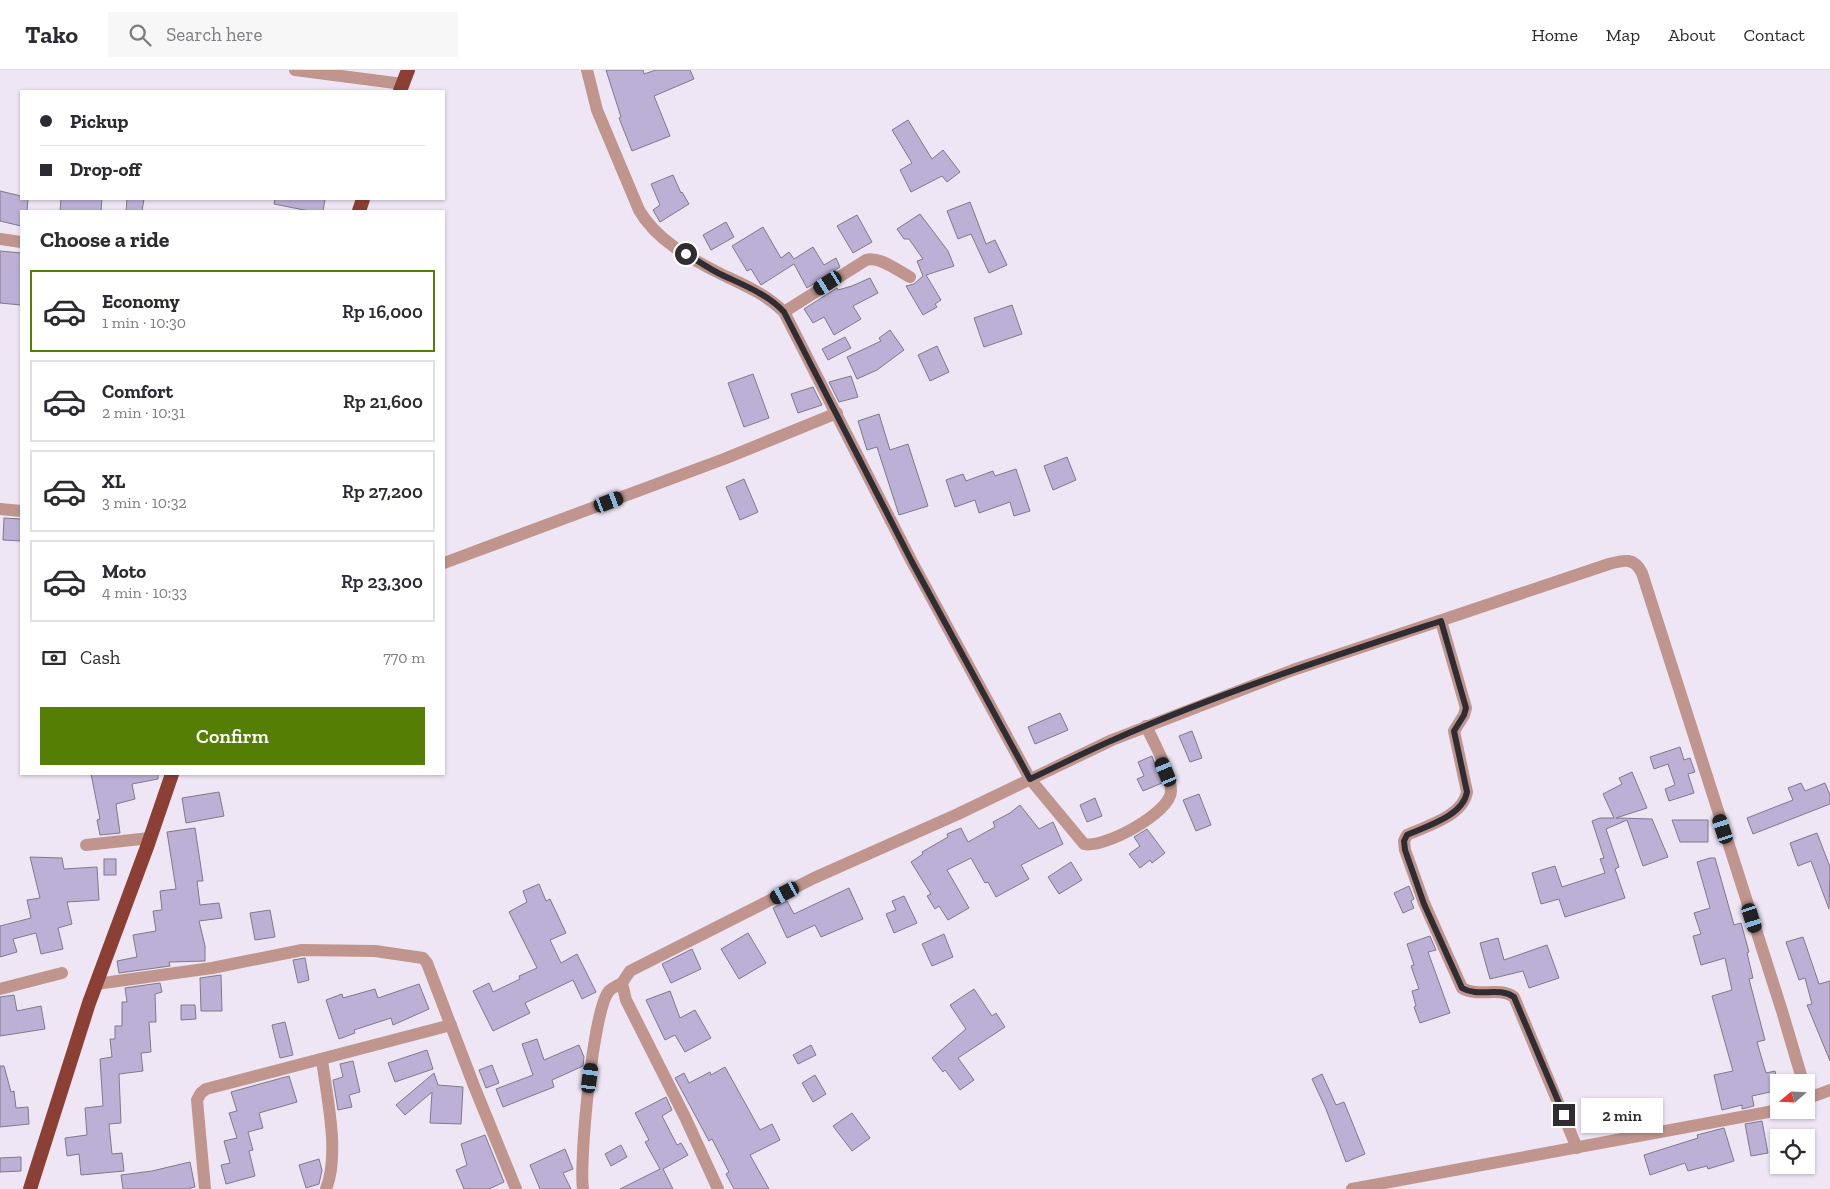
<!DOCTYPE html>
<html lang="en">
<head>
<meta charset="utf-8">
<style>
	body { margin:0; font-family:"Zilla Slab",serif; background:#f7f7f7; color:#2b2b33; height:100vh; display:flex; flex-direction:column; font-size:19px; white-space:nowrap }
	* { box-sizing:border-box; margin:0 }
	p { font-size:16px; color:#7c7c81 }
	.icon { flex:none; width:28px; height:28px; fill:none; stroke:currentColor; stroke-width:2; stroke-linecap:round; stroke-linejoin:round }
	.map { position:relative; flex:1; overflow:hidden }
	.panel { position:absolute; left:20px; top:140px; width:425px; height:565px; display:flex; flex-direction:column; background:#fff; border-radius:0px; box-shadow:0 1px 4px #0004 }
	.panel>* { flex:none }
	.top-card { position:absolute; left:20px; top:20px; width:425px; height:110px; border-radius:0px; box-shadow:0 1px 4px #0004; display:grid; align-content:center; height:110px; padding:0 20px; background:#fff }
	.needle { width:32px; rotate:251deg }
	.controls { position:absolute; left:1770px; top:1004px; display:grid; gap:10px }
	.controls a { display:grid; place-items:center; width:45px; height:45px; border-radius:0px; background:#fff; box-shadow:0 1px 4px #0004; font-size:25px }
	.end { position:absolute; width:22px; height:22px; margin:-11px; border:6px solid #2f2c32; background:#fff; box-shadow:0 0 0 2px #fff }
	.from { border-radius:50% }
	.bubble { position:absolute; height:35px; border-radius:0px; background:#fff; box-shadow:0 1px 4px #0004; font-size:16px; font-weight:600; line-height:35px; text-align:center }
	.car { position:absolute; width:15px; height:30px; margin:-15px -8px; border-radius:6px; box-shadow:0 0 4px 1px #0007; background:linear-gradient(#222 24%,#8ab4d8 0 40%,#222 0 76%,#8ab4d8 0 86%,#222 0) }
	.top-card b { display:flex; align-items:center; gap:18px; height:48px; font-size:19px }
	.top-card b+b { border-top:1px solid #e1e1e2 }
	.top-card i { width:12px; height:12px; background:#2b2b33 }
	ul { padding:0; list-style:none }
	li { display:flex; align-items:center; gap:15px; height:82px; margin:0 10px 8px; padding:0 10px; border:2px solid #e1e1e2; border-radius:0px }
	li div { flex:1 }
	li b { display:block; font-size:19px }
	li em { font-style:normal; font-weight:600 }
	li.active { border-color:#557f04 }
	li>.icon { width:45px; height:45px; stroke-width:1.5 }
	h2 { padding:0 20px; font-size:22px; line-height:60px }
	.pay { display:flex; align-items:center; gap:12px; height:55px; padding:0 20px; font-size:19px }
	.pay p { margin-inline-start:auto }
	.primary-button { display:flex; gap:10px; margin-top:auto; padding:10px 20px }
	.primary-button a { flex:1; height:58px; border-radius:0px; background:#557f04; color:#fff; font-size:20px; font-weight:600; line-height:58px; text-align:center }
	header { display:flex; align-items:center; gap:30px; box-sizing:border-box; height:70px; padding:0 25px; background:#fff; border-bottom:1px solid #e1e1e2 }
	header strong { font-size:24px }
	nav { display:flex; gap:28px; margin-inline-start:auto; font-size:18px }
	.search { width:350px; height:45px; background:#f7f7f7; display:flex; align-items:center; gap:12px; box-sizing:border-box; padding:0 18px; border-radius:0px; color:#7c7c81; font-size:19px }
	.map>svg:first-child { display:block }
	.building { fill:#bcb0d6; stroke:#7e7a87 }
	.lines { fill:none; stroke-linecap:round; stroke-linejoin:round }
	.minor { stroke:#bf958e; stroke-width:12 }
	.trunk { stroke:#8b3f35; stroke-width:14 }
	.route { stroke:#2f2c32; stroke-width:6 }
</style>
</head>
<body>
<header>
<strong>Tako</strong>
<div class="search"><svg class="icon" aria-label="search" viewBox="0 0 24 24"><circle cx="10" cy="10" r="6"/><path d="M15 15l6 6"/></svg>Search here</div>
<nav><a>Home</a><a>Map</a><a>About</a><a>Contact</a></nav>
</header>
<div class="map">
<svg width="1830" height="1119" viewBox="0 0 1830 1119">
	<rect width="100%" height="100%" fill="#eee6f5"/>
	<g class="building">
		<polygon points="606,0 643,0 644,4 656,0 690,0 694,9 654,26 670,66 632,81 619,48 621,47"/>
		<polygon points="908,50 932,89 943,80 960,102 947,112 942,106 911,122 900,100 912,93 892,60"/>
		<polygon points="673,105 681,123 682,122 689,134 660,152 653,140 660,135 651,114"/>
		<polygon points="0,121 21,126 21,129 28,129 27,141 21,141 21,156 0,151"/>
		<polygon points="61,129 102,129 101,141 60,141"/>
		<polygon points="127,129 144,129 142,141 126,141"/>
		<polygon points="275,129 325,129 323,141 309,141 274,134"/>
		<polygon points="970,132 986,174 995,170 1007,195 989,203 971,164 958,169 947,141"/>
		<polygon points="920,144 948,181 954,196 926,205 941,230 935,234 937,237 923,245 906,216 914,214 923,206 917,191 923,189 909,169 904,169 897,159"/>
		<polygon points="857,145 872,172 853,183 837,156"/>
		<polygon points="726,152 734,167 711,180 703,165"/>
		<polygon points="763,157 781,188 789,182 794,189 813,177 824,195 836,188 840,197 807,218 794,194 761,215 751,199 747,201 732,176"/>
		<polygon points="0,181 21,183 21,235 0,233"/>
		<polygon points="870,208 878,223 853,236 861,249 834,265 824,247 813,253 804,239 837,218 838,220 852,216"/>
		<polygon points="1012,235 1022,264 984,277 974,248"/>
		<polygon points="890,260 904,280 877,300 857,309 847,287 881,271 879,268"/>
		<polygon points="845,267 851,278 828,290 822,279"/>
		<polygon points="937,276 949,302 930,311 918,285"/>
		<polygon points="753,304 769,348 744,357 728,313"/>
		<polygon points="851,306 858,327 839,332 829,312"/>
		<polygon points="813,317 822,335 798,343 791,324"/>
		<polygon points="879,344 890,380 908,374 928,436 899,445 877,377 867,380 858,351"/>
		<polygon points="1067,387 1076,410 1053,420 1044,396"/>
		<polygon points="1016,399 1030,441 1014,446 1010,432 979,443 975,430 955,437 946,410 963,404 966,411 993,401 995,406"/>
		<polygon points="744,409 758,442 740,450 726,417"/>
		<polygon points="4,448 21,449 21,471 3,470"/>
		<polygon points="1060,643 1068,660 1035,674 1028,657"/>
		<polygon points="1192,661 1202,688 1190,692 1179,666"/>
		<polygon points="1680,677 1684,690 1690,688 1695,702 1688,704 1694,723 1669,731 1665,719 1675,715 1668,694 1654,699 1650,687"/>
		<polygon points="1152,686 1162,713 1143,721 1137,709 1144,706 1138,692"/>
		<polygon points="1632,702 1647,738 1616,748 1652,749 1668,787 1643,796 1627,750 1606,759 1619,797 1615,799 1625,828 1565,847 1559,829 1541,834 1532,803 1555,796 1562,817 1605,803 1600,789 1604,788 1592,751 1600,748 1614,748 1603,724 1622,714 1619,708"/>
		<polygon points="91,704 158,704 158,709 132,714 135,729 116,734 120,763 100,765 97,750 100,749"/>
		<polygon points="1801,713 1805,721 1825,713 1830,725 1830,734 1753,764 1747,748 1793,730 1788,718"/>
		<polygon points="219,722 224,746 186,753 182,728"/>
		<polygon points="1199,724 1211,755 1196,761 1183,730"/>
		<polygon points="1095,728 1102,746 1087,752 1080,735"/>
		<polygon points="1020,735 1039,759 1053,752 1063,774 1021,795 1029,809 996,827 988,812 985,813 971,788 947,800 969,838 948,850 939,836 935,839 927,826 931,824 911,792 923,784 922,782 948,767 947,764 961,758 968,772 995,757 993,752 1010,743"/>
		<polygon points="1672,750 1708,750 1708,772 1680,772"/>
		<polygon points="195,758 203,811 197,811 200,835 219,833 222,848 199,851 205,876 205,891 169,892 170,896 119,903 117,891 137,887 133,865 156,861 153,841 162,840 160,821 176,819 167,762"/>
		<polygon points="1147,759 1165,783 1152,793 1150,790 1140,798 1129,784 1140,776 1134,767"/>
		<polygon points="1817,763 1830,797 1829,839 1811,791 1798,796 1790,773"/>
		<polygon points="30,787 62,788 64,799 97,797 99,830 67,832 72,854 58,858 63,879 41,884 36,863 13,869 17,882 0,887 0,856 31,848 27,830 40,828"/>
		<polygon points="1710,788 1715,788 1734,855 1741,853 1749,882 1747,883 1753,908 1749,909 1765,970 1757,972 1766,1003 1775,1001 1779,1018 1779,1020 1752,1026 1754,1036 1742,1039 1742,1035 1722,1040 1714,1005 1733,1001 1712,926 1732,920 1725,888 1701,895 1693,866 1701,864 1694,843 1710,838 1697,792"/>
		<rect x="104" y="789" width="12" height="16"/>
		<polygon points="1071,792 1082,810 1059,824 1048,807"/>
		<polygon points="539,814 546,831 550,829 566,863 550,870 561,893 577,884 596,922 582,929 573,910 525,933 530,943 493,961 473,921 489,913 493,922 520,909 519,906 537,898 509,842 527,832 523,821"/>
		<polygon points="1409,816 1414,829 1411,831 1414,838 1403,843 1394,823"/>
		<polygon points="849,818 863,849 821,867 815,855 787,868 773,838 787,831 794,844"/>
		<polygon points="904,826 917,853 894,863 886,844 896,840 892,831"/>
		<polygon points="270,840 275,867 255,870 250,843"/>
		<polygon points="748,863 766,893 739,909 721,879"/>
		<polygon points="944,864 953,887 932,896 922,874"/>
		<polygon points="1430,866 1436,880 1428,882 1450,943 1420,953 1414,937 1416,936 1412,921 1419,919 1411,896 1414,895 1407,874"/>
		<polygon points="1803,867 1819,914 1830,911 1830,991 1807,935 1812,934 1805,908 1799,910 1786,872"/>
		<polygon points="1498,868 1504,890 1547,875 1559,908 1529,918 1523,901 1490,909 1480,873"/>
		<polygon points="692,879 701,899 671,913 662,894"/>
		<polygon points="305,888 309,910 298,913 293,890"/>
		<polygon points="221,905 222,941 201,941 200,908"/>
		<polygon points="160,913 162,922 155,924 156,952 149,952 151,982 141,983 143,1001 119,1004 121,1053 109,1054 112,1084 122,1083 124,1101 81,1105 79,1084 67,1086 65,1068 87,1065 85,1038 103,1036 100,989 112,987 110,969 115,969 115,956 122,956 122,932 127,932 125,918"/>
		<polygon points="419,914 429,939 393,955 391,948 354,960 355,963 339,969 326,930 342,924 343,928 375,919 378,928"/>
		<polygon points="974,919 992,946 996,943 1005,957 958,988 974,1010 960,1020 945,1000 943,1002 932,988 966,959 950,935"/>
		<polygon points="670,921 680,948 695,940 711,968 685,982 675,965 665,970 646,930"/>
		<polygon points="14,925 17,941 41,936 45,959 0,966 0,927"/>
		<polygon points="181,935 195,935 196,949 181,950"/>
		<polygon points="285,952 293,985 280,988 272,955"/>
		<polygon points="537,969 544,990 579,975 584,987 583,996 552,1010 554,1017 503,1037 496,1019 533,1005 522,974"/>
		<polygon points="811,975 816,985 798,994 793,985"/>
		<polygon points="427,980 433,999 395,1012 388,993"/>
		<polygon points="353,991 360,1022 349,1025 352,1037 338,1040 333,1010 343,1007 340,994"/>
		<polygon points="492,995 499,1013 486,1018 479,1000"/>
		<polygon points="0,996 4,996 11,1022 14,1021 16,1038 28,1037 29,1054 0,1057"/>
		<polygon points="725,997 760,1060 772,1054 780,1070 750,1085 769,1119 734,1119 726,1104 729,1102 712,1069 709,1071 675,1008 684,1003 689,1013 710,1002 711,1005"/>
		<polygon points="434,1003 438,1015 463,1017 461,1054 430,1053 432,1022 405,1045 396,1035"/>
		<polygon points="1322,1004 1336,1035 1344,1032 1365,1084 1346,1092 1326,1039 1312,1009"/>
		<polygon points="815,1005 826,1024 813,1032 802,1013"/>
		<polygon points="289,1006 297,1032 259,1043 263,1058 248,1062 253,1080 249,1081 255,1106 226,1114 221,1095 230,1093 224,1071 237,1068 229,1043 237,1041 231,1022"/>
		<polygon points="666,1027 672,1040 662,1046 677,1075 681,1073 688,1085 663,1099 673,1119 620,1119 660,1099 645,1072 649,1070 635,1043"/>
		<polygon points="852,1043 870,1068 852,1081 833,1056"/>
		<polygon points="1762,1051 1768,1083 1751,1086 1745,1054"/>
		<polygon points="1724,1058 1734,1091 1708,1099 1707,1096 1688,1101 1685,1093 1650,1105 1644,1085 1698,1068 1697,1065"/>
		<polygon points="485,1065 504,1112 489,1119 464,1119 456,1100 467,1095 461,1074"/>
		<polygon points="621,1075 627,1087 611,1096 605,1084"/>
		<polygon points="565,1079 573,1099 563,1103 571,1119 540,1119 530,1095"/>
		<polygon points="21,1087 21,1101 0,1102 0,1088"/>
		<polygon points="319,1089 322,1100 319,1114 306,1118 299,1095"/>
		<polygon points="190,1092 195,1117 187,1119 123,1119 121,1105 152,1101"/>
	</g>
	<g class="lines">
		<g class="minor">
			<polyline points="295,0 403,14"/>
			<path d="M587,0L597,40L639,140C656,170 691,189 721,204C744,215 766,224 784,242L912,492L1030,709L1084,774C1103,779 1171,743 1171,721C1171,703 1154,673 1146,656"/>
			<polyline points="0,169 21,172"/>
			<path d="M784,242L866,190C880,186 898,201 910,207"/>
			<polyline points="0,439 21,441"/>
			<polyline points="444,493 724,389 837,343"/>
			<path d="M1441,551L1466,638L1464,645L1454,661L1467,722C1463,746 1427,756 1407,765L1404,771L1405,780L1424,833L1462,918C1479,928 1498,916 1514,927L1577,1078"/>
			<polyline points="86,775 150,768"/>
			<polyline points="96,914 212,898 302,880 375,881 423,888 427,893 474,1016 516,1119"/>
			<polyline points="0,919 62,903"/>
			<path d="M322,990C327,1028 340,1084 326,1119"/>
			<polyline points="1806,1029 1830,1020"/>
			<polyline points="205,1119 197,1030 201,1023 206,1019 451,955"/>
			<path d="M583,1119C579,1092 593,939 609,921C612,918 618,915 622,913"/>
			<path d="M718,1119L685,1047L626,930L622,913L630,901L814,808L958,744L1112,670L1293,600L1609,494C1624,490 1634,487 1642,503L1782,941L1803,1012"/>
			<polyline points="1352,1119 1779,1040"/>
		</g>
		<g class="trunk">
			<polyline points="400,21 408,0"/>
			<polyline points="359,141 363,129"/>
			<polyline points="30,1119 89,933 147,777 172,704"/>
		</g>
	</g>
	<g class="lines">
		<path class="route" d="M686,184C697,190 708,198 720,204C743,215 766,223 784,242L912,492L1030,709C1058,696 1085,682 1113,670C1219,623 1331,587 1441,551L1466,638L1464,645L1454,661L1467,722C1463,746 1427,756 1407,765L1404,771L1405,780L1424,834L1462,918C1479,928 1498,916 1514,927L1564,1045"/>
	</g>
</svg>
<div class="controls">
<a><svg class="needle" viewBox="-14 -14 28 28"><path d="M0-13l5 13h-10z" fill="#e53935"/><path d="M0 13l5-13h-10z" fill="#7c7c81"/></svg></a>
<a><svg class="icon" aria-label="locate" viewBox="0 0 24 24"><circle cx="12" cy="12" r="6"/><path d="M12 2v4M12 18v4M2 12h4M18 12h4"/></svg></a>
</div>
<i class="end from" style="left:686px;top:184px"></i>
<i class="end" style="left:1564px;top:1045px"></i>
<div class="bubble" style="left:1581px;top:1028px;width:82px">2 min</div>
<i class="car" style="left:828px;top:213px;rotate:237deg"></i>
<i class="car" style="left:609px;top:432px;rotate:69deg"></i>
<i class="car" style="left:1166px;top:702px;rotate:337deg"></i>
<i class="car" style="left:1723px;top:759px;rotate:342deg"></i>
<i class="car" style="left:785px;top:823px;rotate:242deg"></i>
<i class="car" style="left:1752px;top:848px;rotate:162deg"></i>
<i class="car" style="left:590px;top:1008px;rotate:7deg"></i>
<div class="top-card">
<b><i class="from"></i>Pickup</b>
<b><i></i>Drop-off</b>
</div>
<section class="panel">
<h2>Choose a ride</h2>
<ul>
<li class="active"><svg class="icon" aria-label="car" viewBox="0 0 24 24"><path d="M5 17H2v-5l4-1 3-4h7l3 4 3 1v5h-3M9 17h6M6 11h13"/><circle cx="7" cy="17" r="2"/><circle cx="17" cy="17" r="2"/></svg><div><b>Economy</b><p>1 min · 10:30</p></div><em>Rp 16,000</em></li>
<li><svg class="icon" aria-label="car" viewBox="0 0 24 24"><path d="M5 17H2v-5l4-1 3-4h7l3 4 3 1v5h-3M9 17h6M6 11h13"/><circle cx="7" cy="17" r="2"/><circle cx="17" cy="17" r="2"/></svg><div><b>Comfort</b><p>2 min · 10:31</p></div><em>Rp 21,600</em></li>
<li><svg class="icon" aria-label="car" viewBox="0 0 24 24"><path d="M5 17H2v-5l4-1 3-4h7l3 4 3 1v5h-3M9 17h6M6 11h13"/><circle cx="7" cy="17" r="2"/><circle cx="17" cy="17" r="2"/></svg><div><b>XL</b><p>3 min · 10:32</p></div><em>Rp 27,200</em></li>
<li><svg class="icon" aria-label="car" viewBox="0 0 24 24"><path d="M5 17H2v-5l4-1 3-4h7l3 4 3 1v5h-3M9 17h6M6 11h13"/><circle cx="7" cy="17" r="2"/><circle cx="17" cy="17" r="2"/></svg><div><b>Moto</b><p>4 min · 10:33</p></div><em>Rp 23,300</em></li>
</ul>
<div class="pay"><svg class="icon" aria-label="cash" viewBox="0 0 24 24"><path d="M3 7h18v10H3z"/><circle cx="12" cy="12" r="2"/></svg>Cash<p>770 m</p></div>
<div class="primary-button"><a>Confirm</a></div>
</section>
</div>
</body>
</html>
